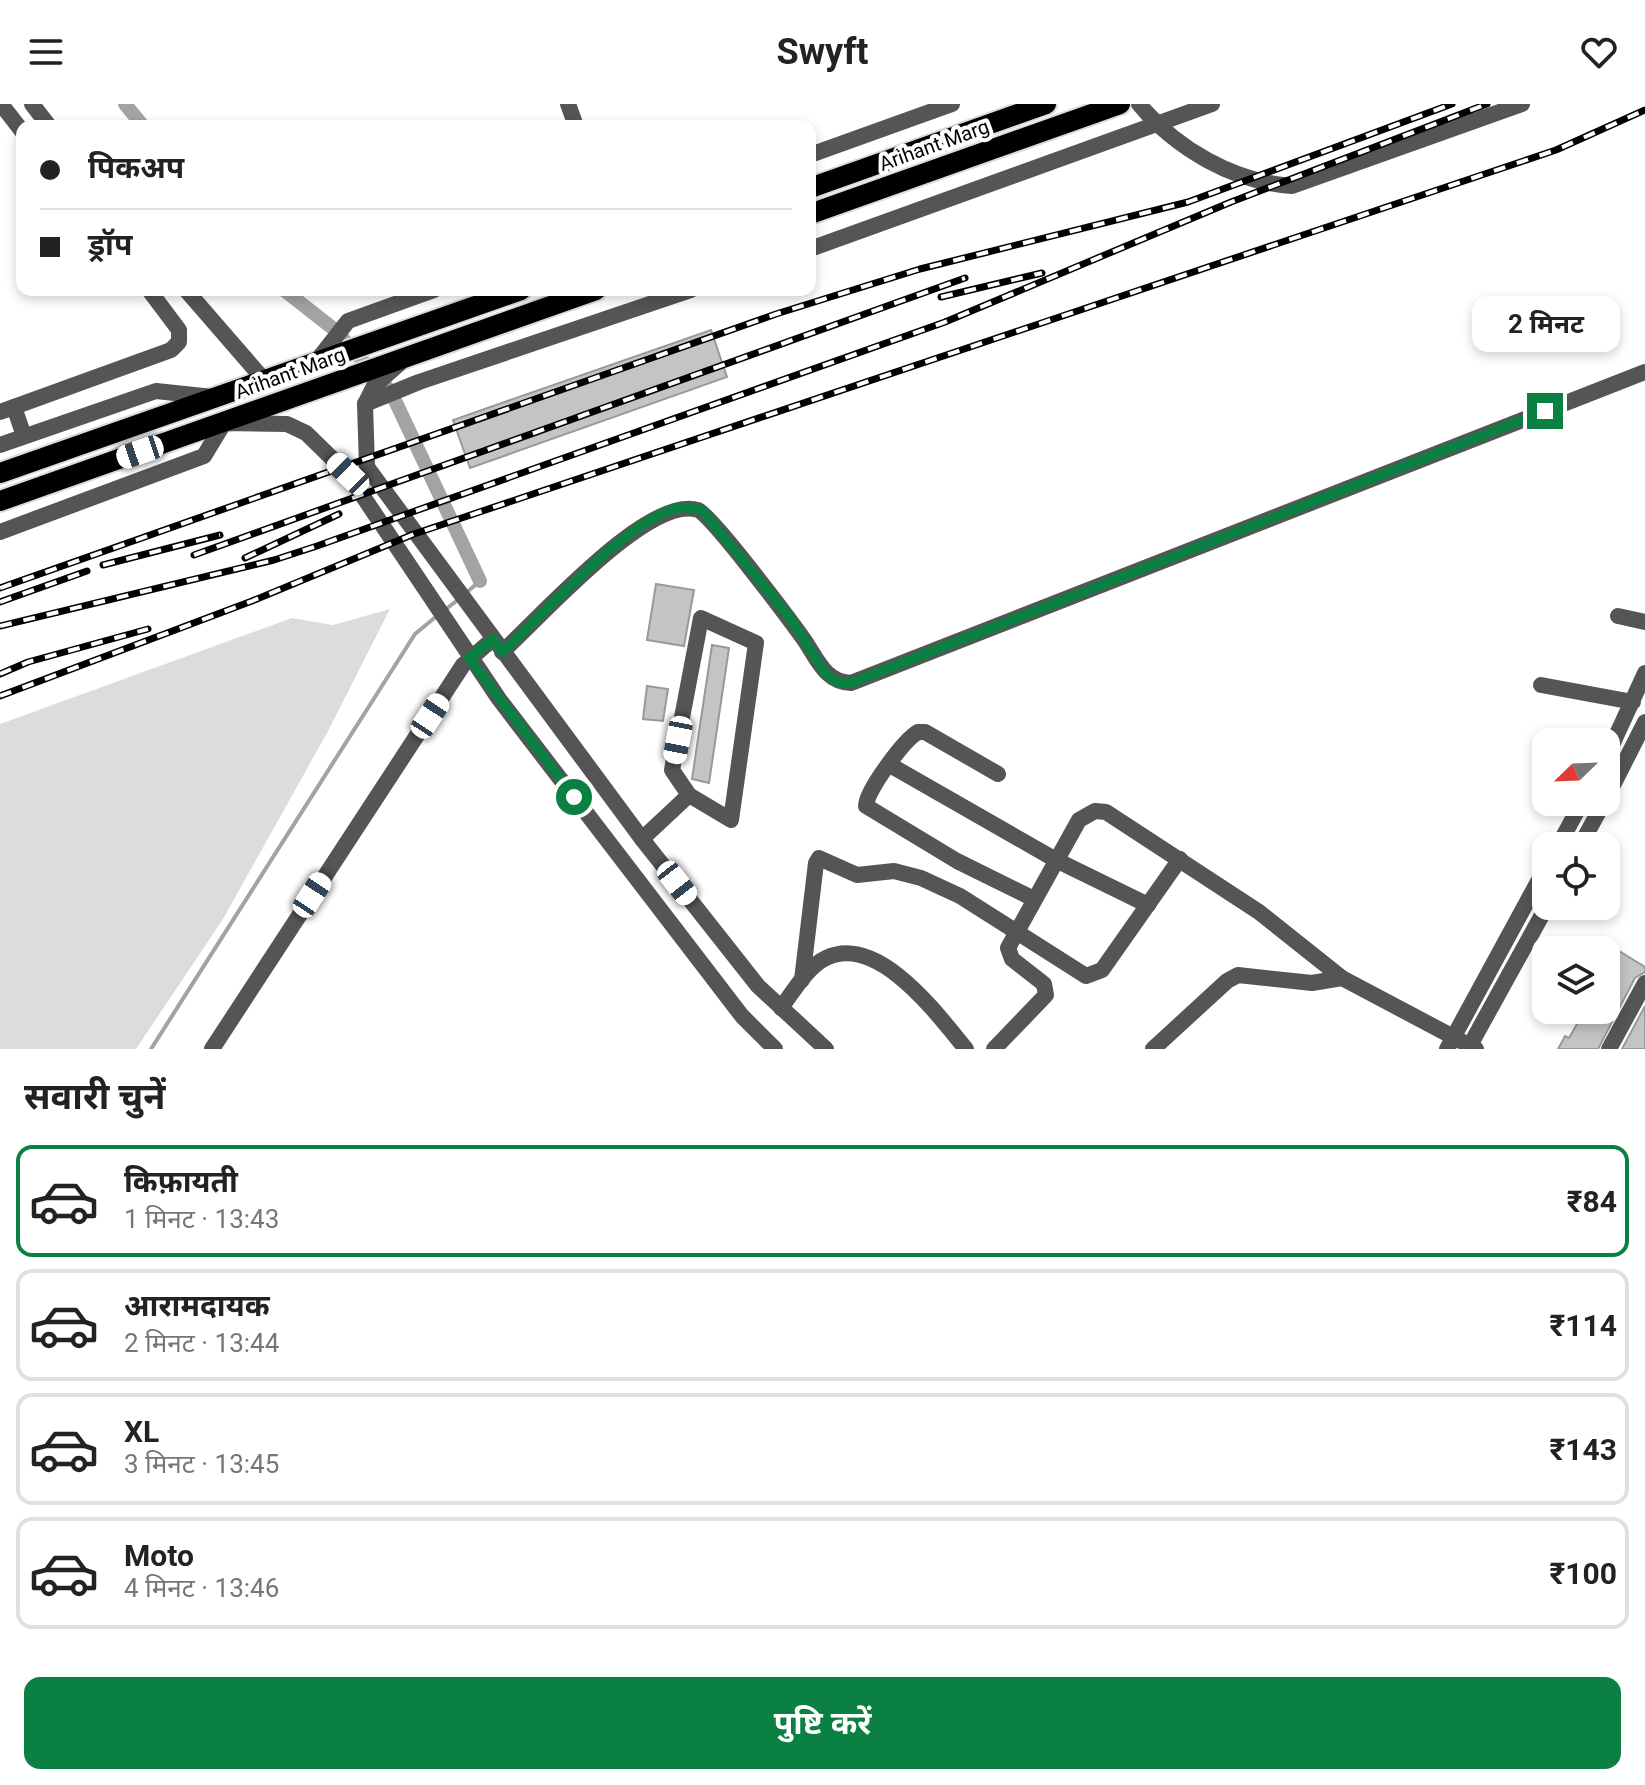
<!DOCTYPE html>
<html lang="hi">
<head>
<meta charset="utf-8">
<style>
	body { margin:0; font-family:Roboto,"Noto Sans Devanagari",sans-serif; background:#f6f6f6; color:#222; height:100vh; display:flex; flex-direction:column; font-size:30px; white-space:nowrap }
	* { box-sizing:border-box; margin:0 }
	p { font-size:26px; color:#767676 }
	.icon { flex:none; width:44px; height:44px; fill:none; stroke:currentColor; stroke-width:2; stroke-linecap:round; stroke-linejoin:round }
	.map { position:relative; height:945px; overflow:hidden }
	.side { display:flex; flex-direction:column; background:#fff; flex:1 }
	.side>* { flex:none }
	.banner { position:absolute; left:16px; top:16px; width:800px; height:176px; border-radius:16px; box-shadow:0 4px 12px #0003; display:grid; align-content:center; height:176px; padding:0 24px; background:#fff }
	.needle { width:52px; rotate:247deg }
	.tools { position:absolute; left:1532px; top:624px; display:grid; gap:16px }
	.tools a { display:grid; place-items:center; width:88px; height:88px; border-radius:16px; background:#fff; box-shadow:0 4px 12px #0003; font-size:40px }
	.end { position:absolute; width:36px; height:36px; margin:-18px; border:10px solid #0b8043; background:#fff; box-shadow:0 0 0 4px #fff }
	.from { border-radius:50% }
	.bubble { position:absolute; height:56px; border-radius:16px; background:#fff; box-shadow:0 4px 12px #0003; font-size:26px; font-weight:700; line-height:56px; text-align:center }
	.car { position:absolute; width:24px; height:48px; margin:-24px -12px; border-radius:10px; box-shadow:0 0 6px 2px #0007; background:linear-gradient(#fff 24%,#345 0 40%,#fff 0 76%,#345 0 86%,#fff 0) }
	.banner b { display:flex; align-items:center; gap:28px; height:76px; font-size:30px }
	.banner b+b { border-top:2px solid #e0e0e0 }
	.banner i { width:20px; height:20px; background:#222 }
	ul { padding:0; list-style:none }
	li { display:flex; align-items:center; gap:24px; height:112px; margin:0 16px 12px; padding:0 8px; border:4px solid #e0e0e0; border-radius:16px }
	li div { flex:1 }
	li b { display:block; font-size:30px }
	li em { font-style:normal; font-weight:700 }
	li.selected { border-color:#0b8043 }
	li>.icon { width:72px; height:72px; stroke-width:1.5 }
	h2 { padding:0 24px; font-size:36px; line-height:96px }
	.cta { display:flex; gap:16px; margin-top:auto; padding:16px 24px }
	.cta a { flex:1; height:92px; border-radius:16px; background:#0b8043; color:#fff; font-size:32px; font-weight:700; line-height:92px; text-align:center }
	header { display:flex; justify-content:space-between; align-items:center; height:104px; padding:0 24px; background:#fff; font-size:36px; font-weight:700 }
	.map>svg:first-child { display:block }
	.green { fill:#dcdcdc }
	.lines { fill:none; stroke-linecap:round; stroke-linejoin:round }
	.stream { stroke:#a3a3a3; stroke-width:4 }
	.canal { stroke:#a3a3a3; stroke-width:14 }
	.building { fill:#c4c4c4; stroke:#999; stroke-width:2 }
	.major-casing { stroke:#dbdbdb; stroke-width:24 }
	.minor { stroke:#555; stroke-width:16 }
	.major { stroke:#000; stroke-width:20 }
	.rail-casing { stroke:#000; stroke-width:7 }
	.rail { stroke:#fff; stroke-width:4; stroke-dasharray:12; stroke-linecap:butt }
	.route { stroke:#0b8043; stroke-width:10 }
	.labels { text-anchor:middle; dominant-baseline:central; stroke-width:8; stroke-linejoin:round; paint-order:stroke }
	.street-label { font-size:20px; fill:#000; stroke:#fff }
</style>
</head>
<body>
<header><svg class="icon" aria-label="menu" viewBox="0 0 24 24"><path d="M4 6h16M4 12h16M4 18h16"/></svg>Swyft<svg class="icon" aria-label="heart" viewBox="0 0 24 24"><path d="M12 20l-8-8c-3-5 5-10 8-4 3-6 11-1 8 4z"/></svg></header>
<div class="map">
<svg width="1645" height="945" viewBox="0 0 1645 945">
	<rect width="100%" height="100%" fill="#fff"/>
	<polygon class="green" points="390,505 327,629 223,815 136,945 0,945 0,620 292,514 333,521"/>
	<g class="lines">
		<g class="stream">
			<polyline points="467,488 480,477"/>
			<polyline points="445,506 460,494"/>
			<polyline points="151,945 415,530 438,511"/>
		</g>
		<g class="canal">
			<polyline points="125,0 143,22"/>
			<polyline points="284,186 335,226 391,288 480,477"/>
		</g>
	</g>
	<g class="building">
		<polygon points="711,226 727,273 470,364 453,316"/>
		<polygon points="656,480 694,486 684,542 647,536"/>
		<polygon points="712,541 729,544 709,679 692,675"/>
		<polygon points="647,582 668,585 663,617 643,615"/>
		<polygon points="1619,847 1645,863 1645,868 1635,874 1598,945 1558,945 1565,932 1569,934 1585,906 1606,906 1606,880 1614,866 1609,863"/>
		<polygon points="1645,902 1645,945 1622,945"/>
	</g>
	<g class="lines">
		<defs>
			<g id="major">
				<polyline points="810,84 1046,0"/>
				<polyline points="810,110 1120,0"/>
				<polyline points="0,369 521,186"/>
				<polyline points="0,397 596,186"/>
			</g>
		</defs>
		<use href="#major" class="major-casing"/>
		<g class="minor">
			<polyline points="1,0 22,27"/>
			<polyline points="32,0 49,22"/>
			<polyline points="568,0 576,22"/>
			<path d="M1139,0C1176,45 1234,78 1292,82L1522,0"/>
			<polyline points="810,51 952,0"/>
			<polyline points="810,145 1212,0"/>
			<polyline points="186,186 264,276"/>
			<polyline points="691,186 419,278 365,300 367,363 642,735 758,882 826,945"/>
			<polyline points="316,258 348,217 434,186"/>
			<polyline points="365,300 374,282 399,260"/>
			<polyline points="14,303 24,332"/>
			<polyline points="0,308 171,246 179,238 179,226 149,186"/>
			<polyline points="0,341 156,287 213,293"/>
			<polyline points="0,428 204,352 224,319 287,320 306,329 348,370 499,595 742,912 775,945"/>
			<polyline points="1618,512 1645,518"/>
			<path d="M502,548C540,514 649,390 698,406C710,409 793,520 805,537C818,557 826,578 851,579L1645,268"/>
			<polyline points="1541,581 1633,598"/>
			<polyline points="1606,654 1645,569"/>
			<polyline points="890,661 1056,756 1148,801"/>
			<path d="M998,670L925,628H918C904,636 866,687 866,702L957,757L1034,795"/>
			<polyline points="1606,695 1645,618"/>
			<polyline points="642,735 689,691 672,666 701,514 756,539 731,716 689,691"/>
			<polyline points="1558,742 1582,698"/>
			<polyline points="1580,742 1604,698"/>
			<polyline points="802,876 816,759 819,754 857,771 894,767 921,774 960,792 1086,872 1102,866 1180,755"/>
			<path d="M781,904C793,888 807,863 826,854C878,829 937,910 966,945"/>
			<polyline points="212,945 463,561 493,535"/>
			<polyline points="994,945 1046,891 1044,880 1012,855 1008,844 1079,716 1095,707 1106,708 1259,808 1342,874 1476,945"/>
			<polyline points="1153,945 1227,877 1238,871 1312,879 1342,874"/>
			<polyline points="1447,945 1546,763"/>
			<polyline points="1468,945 1547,802"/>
			<polyline points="1609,945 1645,879"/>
		</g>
		<use href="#major" class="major"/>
		<defs>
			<g id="rail">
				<polyline points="941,193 1042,169"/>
				<polyline points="194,451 965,174"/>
				<polyline points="245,454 339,410"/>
				<polyline points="103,461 220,431"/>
				<polyline points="0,484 776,210 920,165 1188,98 1452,0"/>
				<polyline points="0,498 87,467"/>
				<polyline points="0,522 274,456 317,442 945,218 1231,98 1487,0"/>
				<polyline points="0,570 28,558 148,525"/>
				<polyline points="0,592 252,497 414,430 1556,46 1645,6"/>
			</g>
		</defs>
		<use href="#rail" class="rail-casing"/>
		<use href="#rail" class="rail"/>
	</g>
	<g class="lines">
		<path class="route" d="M574,693L469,554L493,535L502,548C547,508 622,420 677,404C685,402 694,405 702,406L790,514L826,570L837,578L851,579L1545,307"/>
	</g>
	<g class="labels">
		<g class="street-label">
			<text transform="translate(934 41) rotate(-20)">Arihant Marg</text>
			<text transform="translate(290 269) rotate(-20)">Arihant Marg</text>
		</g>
	</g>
</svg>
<div class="tools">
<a><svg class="needle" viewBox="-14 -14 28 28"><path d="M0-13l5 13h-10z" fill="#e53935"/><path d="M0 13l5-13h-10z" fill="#767676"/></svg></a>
<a><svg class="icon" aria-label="locate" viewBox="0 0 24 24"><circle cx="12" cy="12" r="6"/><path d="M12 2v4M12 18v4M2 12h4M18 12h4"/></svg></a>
<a><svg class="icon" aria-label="layers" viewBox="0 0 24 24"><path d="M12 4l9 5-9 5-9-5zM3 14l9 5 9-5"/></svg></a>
</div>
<i class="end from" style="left:574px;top:693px"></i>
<i class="end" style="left:1545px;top:307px"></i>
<div class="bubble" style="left:1472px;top:192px;width:148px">2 मिनट</div>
<i class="car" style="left:140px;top:348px;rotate:251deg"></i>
<i class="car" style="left:348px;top:370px;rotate:314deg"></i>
<i class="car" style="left:430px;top:612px;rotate:33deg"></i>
<i class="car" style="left:678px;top:636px;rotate:191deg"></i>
<i class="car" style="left:677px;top:779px;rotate:142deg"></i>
<i class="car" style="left:312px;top:791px;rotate:33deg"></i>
<div class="banner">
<b><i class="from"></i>पिकअप</b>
<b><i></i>ड्रॉप</b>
</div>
</div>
<section class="side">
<h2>सवारी चुनें</h2>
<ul>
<li class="selected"><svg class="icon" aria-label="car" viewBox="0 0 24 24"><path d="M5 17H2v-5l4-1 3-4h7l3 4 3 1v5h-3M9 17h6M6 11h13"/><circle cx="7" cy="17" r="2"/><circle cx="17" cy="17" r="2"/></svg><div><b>किफ़ायती</b><p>1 मिनट · 13:43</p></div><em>₹84</em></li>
<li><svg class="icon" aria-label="car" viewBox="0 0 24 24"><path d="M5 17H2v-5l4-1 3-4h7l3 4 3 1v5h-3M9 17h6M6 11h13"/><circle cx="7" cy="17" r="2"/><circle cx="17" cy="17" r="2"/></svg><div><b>आरामदायक</b><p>2 मिनट · 13:44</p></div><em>₹114</em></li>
<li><svg class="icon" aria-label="car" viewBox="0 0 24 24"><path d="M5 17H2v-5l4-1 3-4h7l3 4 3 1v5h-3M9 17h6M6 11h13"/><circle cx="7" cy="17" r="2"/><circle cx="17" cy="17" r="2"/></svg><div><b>XL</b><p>3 मिनट · 13:45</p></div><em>₹143</em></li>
<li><svg class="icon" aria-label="car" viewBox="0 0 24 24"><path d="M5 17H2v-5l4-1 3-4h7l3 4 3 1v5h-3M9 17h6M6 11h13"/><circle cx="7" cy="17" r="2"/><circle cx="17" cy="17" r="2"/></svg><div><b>Moto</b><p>4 मिनट · 13:46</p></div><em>₹100</em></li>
</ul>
<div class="cta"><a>पुष्टि करें</a></div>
</section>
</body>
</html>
